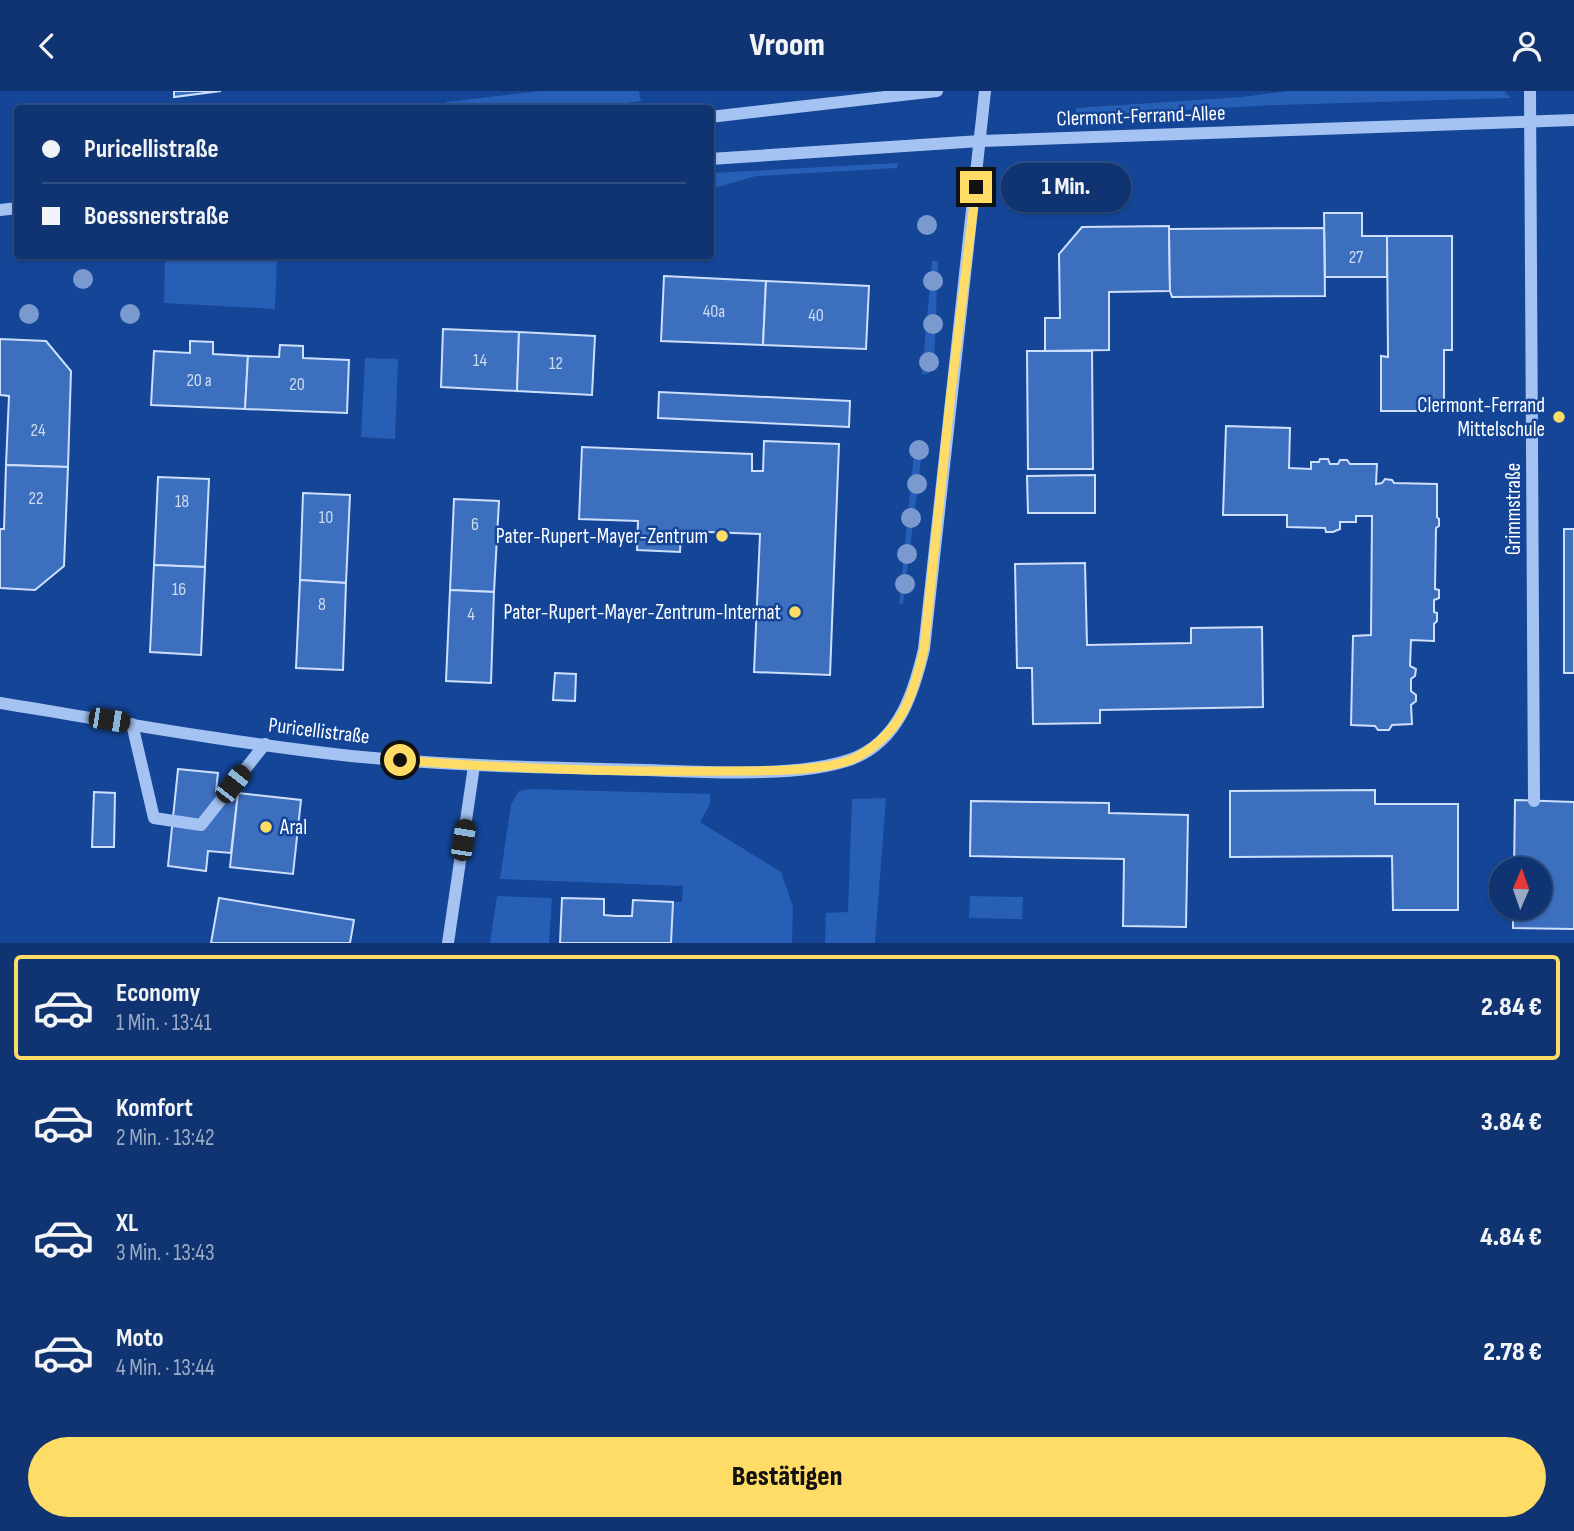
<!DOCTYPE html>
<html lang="de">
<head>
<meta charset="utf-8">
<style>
	body { margin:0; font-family:"Sofia Sans Condensed",sans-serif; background:#1d3f79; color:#f1f3f6; height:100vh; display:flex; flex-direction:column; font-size:26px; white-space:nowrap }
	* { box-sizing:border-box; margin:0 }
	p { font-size:23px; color:#9baac3 }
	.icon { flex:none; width:38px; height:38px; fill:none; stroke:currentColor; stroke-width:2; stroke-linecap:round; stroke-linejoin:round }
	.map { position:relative; height:852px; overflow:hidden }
	.panel { display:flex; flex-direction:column; background:#0f3471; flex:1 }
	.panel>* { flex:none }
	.banner { position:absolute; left:14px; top:14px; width:700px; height:154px; border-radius:7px; box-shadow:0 2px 5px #0004,0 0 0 2px #2f4f84; display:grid; align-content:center; height:154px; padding:0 28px; background:#0f3471 }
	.needle { width:46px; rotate:2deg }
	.controls { position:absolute; left:1489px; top:766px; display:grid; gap:14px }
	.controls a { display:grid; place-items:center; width:63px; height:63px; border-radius:50%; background:#0f3471; box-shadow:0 2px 5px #0004,0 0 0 2px #2f4f84; font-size:35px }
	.end { position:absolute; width:32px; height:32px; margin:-16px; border:9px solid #ffdc66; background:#111; box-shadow:0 0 0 4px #111 }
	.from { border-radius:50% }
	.bubble { position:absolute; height:49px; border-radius:24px; background:#0f3471; box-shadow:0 2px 5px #0004,0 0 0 2px #2f4f84; font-size:23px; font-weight:800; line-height:49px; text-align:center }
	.car { position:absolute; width:21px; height:42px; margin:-21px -10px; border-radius:9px; box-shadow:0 0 5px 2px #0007; background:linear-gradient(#222 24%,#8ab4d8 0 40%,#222 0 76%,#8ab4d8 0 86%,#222 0) }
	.banner b { display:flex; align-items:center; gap:24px; height:66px; font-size:26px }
	.banner b+b { border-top:2px solid #2f4f84 }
	.banner i { width:18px; height:18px; background:#f1f3f6 }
	ul { padding:12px 0 0; list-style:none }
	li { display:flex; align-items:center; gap:21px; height:105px; margin:0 14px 10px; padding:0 14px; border:4px solid transparent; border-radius:7px }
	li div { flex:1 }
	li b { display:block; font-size:26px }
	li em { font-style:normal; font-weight:800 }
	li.selected { border-color:#ffdc66 }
	li>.icon { width:63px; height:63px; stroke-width:1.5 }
	.primary-button { display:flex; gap:14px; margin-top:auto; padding:14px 28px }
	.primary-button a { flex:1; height:80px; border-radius:42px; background:#ffdc66; color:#111; font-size:28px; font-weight:800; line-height:80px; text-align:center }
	header { display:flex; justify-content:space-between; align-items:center; height:91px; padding:0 28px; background:#0f3471; font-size:32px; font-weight:800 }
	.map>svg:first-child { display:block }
	.green { fill:#275eb6 }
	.building { fill:#3d6fbf; stroke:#cddffd; stroke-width:2 }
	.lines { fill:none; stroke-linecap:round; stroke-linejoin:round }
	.minor { stroke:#a5c3f2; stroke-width:12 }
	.tree { fill:#7a9acf }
	.route { stroke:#ffdc66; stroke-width:9 }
	.poi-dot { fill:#ffdc66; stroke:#144597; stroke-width:2.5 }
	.labels { text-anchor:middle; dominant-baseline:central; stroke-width:5; stroke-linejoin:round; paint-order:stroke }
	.number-label { font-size:18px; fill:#cedbef }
	.street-label { font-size:21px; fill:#fff; stroke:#144597 }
	.poi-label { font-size:21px; fill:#fff; stroke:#144597; text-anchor:end }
</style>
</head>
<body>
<header><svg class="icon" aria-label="back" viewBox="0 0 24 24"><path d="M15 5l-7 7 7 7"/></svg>Vroom<svg class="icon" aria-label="person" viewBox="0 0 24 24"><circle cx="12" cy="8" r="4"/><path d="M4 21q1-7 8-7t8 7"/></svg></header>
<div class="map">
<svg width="1574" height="852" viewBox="0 0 1574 852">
	<rect width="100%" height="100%" fill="#144597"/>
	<g class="green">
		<polygon points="540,0 639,0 641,10 581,18 447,17 446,11"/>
		<polygon points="1287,0 1504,0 1511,7 1278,14 1075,25 1076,17 1242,6"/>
		<polygon points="898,72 897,77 756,85 711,98 711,82"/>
		<polygon points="165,165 277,165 275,218 164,212"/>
		<polygon points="932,170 938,170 934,276 928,283 922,283"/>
		<polygon points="365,267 398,268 395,348 361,346"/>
		<polygon points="915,353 923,353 903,513 899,513"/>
		<polygon points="530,698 710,703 710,713 700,731 781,781 793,816 792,852 671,852 673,811 682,811 683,795 500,788 511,713 519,700"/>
		<polygon points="886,707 875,852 825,852 826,822 848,821 852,708"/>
		<polygon points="497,805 552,807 549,852 490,852"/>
		<polygon points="970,805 1023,806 1022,828 969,827"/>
	</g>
	<g class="building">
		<polygon points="174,0 221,0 174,6"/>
		<polygon points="1324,122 1362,122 1362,145 1387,145 1387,186 1325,186"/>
		<polygon points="1169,135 1170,200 1109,201 1109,259 1045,260 1045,227 1060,227 1059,163 1082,136"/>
		<polygon points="1324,137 1325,205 1172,206 1170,200 1169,138"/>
		<polygon points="1387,145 1452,145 1452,259 1444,259 1444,320 1381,320 1381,265 1388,266"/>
		<polygon points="664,185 766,190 763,254 661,250"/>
		<polygon points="766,190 869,195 866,258 763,254"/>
		<polygon points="443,238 519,241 517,300 441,296"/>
		<polygon points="519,241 595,245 592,304 517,300"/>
		<polygon points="0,248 46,250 71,280 68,376 6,374 9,305 0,304"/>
		<polygon points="190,250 213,251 213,263 248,265 245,318 151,314 154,260 190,262"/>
		<polygon points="280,254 303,255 303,267 349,269 347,322 245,318 248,265 279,266"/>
		<polygon points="1027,260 1092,260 1093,378 1028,378"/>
		<polygon points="659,301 850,310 849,336 658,327"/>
		<polygon points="1226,335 1290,337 1289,377 1311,378 1311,371 1319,371 1320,368 1328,368 1330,373 1338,373 1340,369 1347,369 1350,373 1377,373 1376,393 1382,392 1385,388 1392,389 1394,392 1437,393 1437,426 1439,428 1439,435 1436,437 1435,498 1439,499 1439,507 1434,509 1434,521 1437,522 1437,530 1434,533 1434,550 1411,549 1410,575 1416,578 1415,585 1411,588 1411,600 1416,604 1416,610 1411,614 1412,633 1392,634 1389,639 1378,639 1375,635 1351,634 1353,545 1371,544 1372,425 1356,425 1356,431 1340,431 1340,438 1333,441 1326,441 1325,437 1287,436 1287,424 1223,424"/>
		<polygon points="764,350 839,353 830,584 754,581 760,443 681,440 680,461 637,459 638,430 579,428 582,356 752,363 752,380 763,380"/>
		<polygon points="6,374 68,376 64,475 35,499 0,497 0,438 4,438"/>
		<polygon points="1095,384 1095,422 1028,422 1027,385"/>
		<polygon points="158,386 209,388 205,476 154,474"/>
		<polygon points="303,402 350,404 346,492 300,489"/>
		<polygon points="454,408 499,410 494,501 450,499"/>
		<rect x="1564" y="438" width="10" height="144"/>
		<polygon points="1085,472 1087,554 1191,552 1191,537 1262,536 1263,616 1100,619 1100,632 1033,633 1032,577 1017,577 1015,473"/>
		<polygon points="154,474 205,476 201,564 150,561"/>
		<polygon points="300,489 346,492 343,579 296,577"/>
		<polygon points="450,499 494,501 491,592 446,590"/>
		<polygon points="555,582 576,583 575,610 553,609"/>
		<polygon points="178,678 218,682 216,700 238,702 231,762 208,760 206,780 168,775"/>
		<polygon points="1375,699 1375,713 1458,713 1458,819 1393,819 1392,765 1230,766 1230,700"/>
		<polygon points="94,701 115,702 114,756 92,756"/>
		<polygon points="238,702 301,709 293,783 230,776"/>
		<polygon points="1515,709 1574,711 1574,838 1513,837 1513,817 1540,817 1540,779 1514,779"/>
		<polygon points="971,710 1109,712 1109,722 1188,724 1186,836 1123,835 1124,768 970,765"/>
		<polygon points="219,807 354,829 350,852 211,852"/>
		<polygon points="562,807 604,808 604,824 616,825 632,825 633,809 673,811 671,852 560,852"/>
	</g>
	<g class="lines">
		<g class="minor">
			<polyline points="1530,0 1534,710"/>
			<polyline points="710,26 937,0"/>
			<polyline points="710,68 980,50 1574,29"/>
			<polyline points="0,119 18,117"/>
			<path d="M0,612C117,631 234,652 351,665C449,675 548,677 647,679C705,681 799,687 852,668C899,650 914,601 924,558L985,0"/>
			<polyline points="132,633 154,727 201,734 265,653"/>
			<polyline points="448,852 474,675"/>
		</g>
	</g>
	<g class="tree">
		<circle cx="927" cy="134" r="10"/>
		<circle cx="83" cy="188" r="10"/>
		<circle cx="933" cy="190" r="10"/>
		<circle cx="29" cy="223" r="10"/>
		<circle cx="130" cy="223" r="10"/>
		<circle cx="933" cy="233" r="10"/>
		<circle cx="929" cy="271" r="10"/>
		<circle cx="919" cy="359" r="10"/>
		<circle cx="917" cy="393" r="10"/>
		<circle cx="911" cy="427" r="10"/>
		<circle cx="907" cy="463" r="10"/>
		<circle cx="905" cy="493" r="10"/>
	</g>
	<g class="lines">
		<path class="route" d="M400,669C509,678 620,681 730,680C763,680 828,681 857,666C902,641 913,605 924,558L951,301L976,96"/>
	</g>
	<g class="poi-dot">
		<circle cx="1559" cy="326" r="7"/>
		<circle cx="722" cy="445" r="7"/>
		<circle cx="795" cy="521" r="7"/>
		<circle cx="266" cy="736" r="7"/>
	</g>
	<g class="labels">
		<g class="number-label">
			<text x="1356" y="166">27</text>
			<text x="714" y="220">40a</text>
			<text x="816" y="224">40</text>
			<text x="480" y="269">14</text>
			<text x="556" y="272">12</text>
			<text x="199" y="289">20 a</text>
			<text x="297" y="293">20</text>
			<text x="38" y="339">24</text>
			<text x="36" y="407">22</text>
			<text x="182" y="410">18</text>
			<text x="326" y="426">10</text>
			<text x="475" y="433">6</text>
			<text x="179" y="498">16</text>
			<text x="322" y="513">8</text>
			<text x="471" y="523">4</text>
		</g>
		<g class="street-label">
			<text transform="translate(1141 25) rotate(-2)">Clermont-Ferrand-Allee</text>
			<text transform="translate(1513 418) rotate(-90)">Grimmstraße</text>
			<text transform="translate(319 640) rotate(7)">Puricellistraße</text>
		</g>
		<g class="poi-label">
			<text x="1545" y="314">Clermont-Ferrand<tspan x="1545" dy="24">Mittelschule</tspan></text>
			<text x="708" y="445">Pater-Rupert-Mayer-Zentrum</text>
			<text x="781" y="521">Pater-Rupert-Mayer-Zentrum-Internat</text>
			<text x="280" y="736" text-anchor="start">Aral</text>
		</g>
	</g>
</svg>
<div class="controls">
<a><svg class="needle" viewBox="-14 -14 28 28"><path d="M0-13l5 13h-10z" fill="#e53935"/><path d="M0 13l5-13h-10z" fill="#9baac3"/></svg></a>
</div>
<i class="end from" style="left:400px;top:669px"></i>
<i class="end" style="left:976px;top:96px"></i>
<div class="bubble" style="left:1001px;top:72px;width:130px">1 Min.</div>
<i class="car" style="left:109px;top:629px;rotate:99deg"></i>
<i class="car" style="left:233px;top:693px;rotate:38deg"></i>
<i class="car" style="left:463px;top:749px;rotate:9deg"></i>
<div class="banner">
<b><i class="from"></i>Puricellistraße</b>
<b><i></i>Boessnerstraße</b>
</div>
</div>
<section class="panel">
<ul>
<li class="selected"><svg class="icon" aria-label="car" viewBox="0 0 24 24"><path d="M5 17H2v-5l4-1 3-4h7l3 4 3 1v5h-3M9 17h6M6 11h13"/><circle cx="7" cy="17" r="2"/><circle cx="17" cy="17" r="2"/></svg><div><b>Economy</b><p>1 Min. · 13:41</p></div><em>2.84 €</em></li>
<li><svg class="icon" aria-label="car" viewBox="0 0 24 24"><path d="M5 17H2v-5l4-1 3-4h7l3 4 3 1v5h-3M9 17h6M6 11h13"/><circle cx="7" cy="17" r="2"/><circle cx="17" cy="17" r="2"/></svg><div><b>Komfort</b><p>2 Min. · 13:42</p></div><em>3.84 €</em></li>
<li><svg class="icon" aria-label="car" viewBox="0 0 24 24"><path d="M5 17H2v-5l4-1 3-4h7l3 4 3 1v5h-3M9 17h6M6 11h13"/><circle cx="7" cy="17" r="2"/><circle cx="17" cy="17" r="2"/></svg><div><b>XL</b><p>3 Min. · 13:43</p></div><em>4.84 €</em></li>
<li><svg class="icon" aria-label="car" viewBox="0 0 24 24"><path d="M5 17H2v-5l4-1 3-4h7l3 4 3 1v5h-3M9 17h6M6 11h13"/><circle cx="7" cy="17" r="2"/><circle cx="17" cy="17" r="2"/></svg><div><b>Moto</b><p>4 Min. · 13:44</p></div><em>2.78 €</em></li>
</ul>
<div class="primary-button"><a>Bestätigen</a></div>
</section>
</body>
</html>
